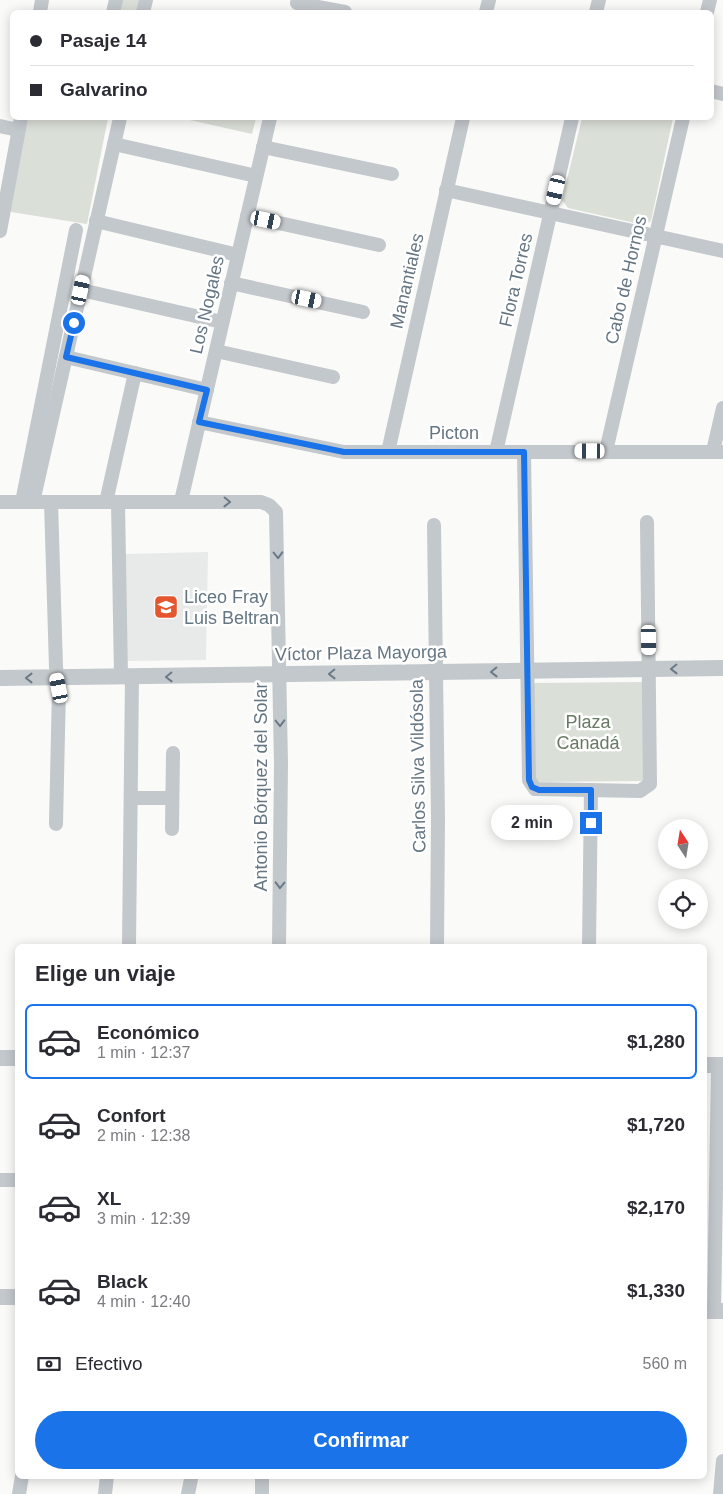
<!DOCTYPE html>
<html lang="es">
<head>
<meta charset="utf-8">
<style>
	body { margin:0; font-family:Helvetica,sans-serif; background:#f2f2f3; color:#2b2b33; height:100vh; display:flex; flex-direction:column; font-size:19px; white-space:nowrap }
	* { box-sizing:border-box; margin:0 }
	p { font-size:16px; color:#7c7c81 }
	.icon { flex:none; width:28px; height:28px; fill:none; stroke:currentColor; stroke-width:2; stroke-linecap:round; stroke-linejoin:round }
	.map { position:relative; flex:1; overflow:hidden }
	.drawer { position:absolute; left:15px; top:944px; width:692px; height:535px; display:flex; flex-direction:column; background:#fff; border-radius:8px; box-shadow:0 2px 12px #0003 }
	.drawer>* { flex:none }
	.guide { position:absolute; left:10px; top:10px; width:704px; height:110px; border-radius:8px; box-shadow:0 2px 12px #0003; display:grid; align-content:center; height:110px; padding:0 20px; background:#fff }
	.needle { width:32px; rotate:348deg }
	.tools { position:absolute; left:658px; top:819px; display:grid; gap:10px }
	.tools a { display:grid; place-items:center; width:50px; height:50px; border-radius:50%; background:#fff; box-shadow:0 2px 12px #0003; font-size:25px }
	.end { position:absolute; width:22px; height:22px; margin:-11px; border:6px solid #1a73e8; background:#fff; box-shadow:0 0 0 2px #fff }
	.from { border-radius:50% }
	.bubble { position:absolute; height:35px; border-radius:18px; background:#fff; box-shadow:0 2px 12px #0003; font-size:16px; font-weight:700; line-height:35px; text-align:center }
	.car { position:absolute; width:15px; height:30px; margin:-15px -8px; border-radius:6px; box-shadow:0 0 4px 1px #0007; background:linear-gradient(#fff 24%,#345 0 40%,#fff 0 76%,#345 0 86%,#fff 0) }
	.guide b { display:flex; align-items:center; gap:18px; height:48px; font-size:19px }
	.guide b+b { border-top:1px solid #e1e1e2 }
	.guide i { width:12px; height:12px; background:#2b2b33 }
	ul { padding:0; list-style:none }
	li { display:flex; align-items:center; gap:15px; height:75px; margin:0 10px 8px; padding:0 10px; border:2px solid transparent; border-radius:8px }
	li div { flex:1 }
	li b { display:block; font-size:19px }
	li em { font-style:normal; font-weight:700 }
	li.current { border-color:#1a73e8 }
	li>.icon { width:45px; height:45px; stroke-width:1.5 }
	h2 { padding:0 20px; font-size:22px; line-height:60px }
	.pay { display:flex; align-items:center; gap:12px; height:55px; padding:0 20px; font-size:19px }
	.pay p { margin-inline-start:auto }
	.cta { display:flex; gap:10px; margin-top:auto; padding:10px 20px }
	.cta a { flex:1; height:58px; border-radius:30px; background:#1a73e8; color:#fff; font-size:20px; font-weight:700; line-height:58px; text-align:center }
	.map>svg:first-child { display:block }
	.built { fill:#e8e9e9 }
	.green { fill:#dadfd7 }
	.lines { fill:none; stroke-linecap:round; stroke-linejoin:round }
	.minor { stroke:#c3c8cc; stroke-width:14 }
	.tertiary { stroke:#c3c8cc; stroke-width:16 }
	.oneway { stroke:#6a7a87 }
	.route { stroke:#1a73e8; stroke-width:6 }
	.labels { text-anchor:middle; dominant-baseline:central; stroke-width:5; stroke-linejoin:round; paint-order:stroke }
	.street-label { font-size:18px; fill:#657683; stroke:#fff }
	.poi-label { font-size:18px; fill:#657683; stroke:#fff; text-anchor:start }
	.park-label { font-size:18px; fill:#687a64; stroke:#fff }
</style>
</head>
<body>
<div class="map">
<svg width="723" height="1494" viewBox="0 0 723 1494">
	<rect width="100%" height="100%" fill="#fafaf8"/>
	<polygon class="built" points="208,552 206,660 126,661 124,554"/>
	<g class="green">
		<polygon points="120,0 139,0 136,12 117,12"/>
		<polygon points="23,118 108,118 87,224 11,212 8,205"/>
		<polygon points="181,118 256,118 252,134"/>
		<polygon points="582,118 673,118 651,221 644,225 568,208 562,200"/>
		<polygon points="643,682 643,781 533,782 533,683"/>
	</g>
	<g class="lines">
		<g class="minor">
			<polyline points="297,3 345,12"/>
			<polyline points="40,12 42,0"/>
			<polyline points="113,12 116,0"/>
			<polyline points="143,12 146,0"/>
			<polyline points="486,12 489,0"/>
			<polyline points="596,12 599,0"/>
			<polyline points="707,12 710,0"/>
			<polyline points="711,91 723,94"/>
			<polyline points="0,126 18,130"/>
			<polyline points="114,144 256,176"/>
			<polyline points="263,147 392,174"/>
			<polyline points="446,190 723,251"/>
			<polyline points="247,216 379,245"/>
			<polyline points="96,221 238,255"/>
			<polyline points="0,231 21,118"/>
			<polyline points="231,283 363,312"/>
			<polyline points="81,290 222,322"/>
			<polyline points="216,351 333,377"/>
			<polyline points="66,357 207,390"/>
			<polyline points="199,422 344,452 723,452"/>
			<polyline points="606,451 683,118"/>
			<polyline points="713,451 723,408"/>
			<polyline points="388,452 463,118"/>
			<polyline points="496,452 572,118"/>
			<polyline points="524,452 529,780 535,789 640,791 650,784 647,522"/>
			<polyline points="181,501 270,118"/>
			<polyline points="0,502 261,502 269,505 276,512 281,764 279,946"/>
			<polyline points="22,502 76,230"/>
			<polyline points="33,502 120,118"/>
			<polyline points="51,502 56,667 59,688 56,824"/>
			<polyline points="106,502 135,373"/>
			<polyline points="118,502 121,677"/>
			<polyline points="434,525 438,818 437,946"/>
			<polyline points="132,798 172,798"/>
			<polyline points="172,829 173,753"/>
			<polyline points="129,946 132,677"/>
			<polyline points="589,946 591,790"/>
			<polyline points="0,1180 18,1180"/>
			<polyline points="714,1311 718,1065"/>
			<polyline points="262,1476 262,1494"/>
			<polyline points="19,1494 22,1476"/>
			<polyline points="105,1494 107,1476"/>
			<polyline points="188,1494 191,1479"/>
			<polyline points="720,1494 723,1461"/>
		</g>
		<g class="tertiary">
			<polyline points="0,678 723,668"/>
			<polyline points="0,1058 18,1058"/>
			<polyline points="705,1065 723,1065"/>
			<polyline points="0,1297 18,1297"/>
			<polyline points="705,1311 723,1311"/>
		</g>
	</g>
	<defs><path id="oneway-chevron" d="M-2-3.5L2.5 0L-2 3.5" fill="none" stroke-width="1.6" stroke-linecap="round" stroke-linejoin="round" transform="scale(1.25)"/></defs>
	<g class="oneway">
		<use href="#oneway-chevron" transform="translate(227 502) rotate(1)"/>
		<use href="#oneway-chevron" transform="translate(278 555) rotate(89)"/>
		<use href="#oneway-chevron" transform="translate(674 669) rotate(179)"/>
		<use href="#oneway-chevron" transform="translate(494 672) rotate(179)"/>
		<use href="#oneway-chevron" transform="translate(332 674) rotate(179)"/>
		<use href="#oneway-chevron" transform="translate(169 677) rotate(179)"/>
		<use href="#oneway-chevron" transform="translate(29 678) rotate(-180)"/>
		<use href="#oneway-chevron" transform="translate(280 723) rotate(89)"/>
		<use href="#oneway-chevron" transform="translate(280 885) rotate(91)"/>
	</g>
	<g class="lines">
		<polyline class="route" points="74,323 66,357 207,390 199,422 344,452 524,452 529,780 532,787 539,790 591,790 591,823"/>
	</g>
	<defs>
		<symbol id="school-square" viewBox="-11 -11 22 22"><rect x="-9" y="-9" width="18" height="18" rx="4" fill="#e4572e" stroke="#fff"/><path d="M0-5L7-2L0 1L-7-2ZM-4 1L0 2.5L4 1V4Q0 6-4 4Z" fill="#fff"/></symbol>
	</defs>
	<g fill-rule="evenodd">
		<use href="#school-square" x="152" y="593" width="28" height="28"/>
	</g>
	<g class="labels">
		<g class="street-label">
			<text transform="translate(516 280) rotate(-77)">Flora Torres</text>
			<text transform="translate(626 280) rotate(-77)">Cabo de Hornos</text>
			<text transform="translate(407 281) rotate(-77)">Manantiales</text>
			<text transform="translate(207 305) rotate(-77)">Los Nogales</text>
			<text x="454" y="433">Picton</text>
			<text transform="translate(361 653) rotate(-1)">Víctor Plaza Mayorga</text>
			<text transform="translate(418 766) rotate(-91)">Carlos Silva Vildósola</text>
			<text transform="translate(261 787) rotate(-90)">Antonio Bórquez del Solar</text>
		</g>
		<g class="poi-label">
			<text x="184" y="597">Liceo Fray<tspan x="184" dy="21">Luis Beltran</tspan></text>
		</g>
		<g class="park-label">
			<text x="588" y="722">Plaza<tspan x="588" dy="21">Canadá</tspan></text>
		</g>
	</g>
</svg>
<div class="tools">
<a><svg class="needle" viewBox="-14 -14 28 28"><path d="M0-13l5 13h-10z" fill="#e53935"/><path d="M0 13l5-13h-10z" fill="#7c7c81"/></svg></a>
<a><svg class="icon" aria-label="locate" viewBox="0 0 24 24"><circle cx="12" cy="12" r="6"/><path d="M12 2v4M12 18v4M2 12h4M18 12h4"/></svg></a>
</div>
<i class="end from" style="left:74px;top:323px"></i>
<i class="end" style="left:591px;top:823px"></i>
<div class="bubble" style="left:491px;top:805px;width:82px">2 min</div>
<i class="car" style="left:556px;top:190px;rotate:193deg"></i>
<i class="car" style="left:266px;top:220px;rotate:102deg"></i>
<i class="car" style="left:81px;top:290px;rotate:12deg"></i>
<i class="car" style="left:307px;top:299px;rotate:102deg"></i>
<i class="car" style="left:590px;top:451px;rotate:270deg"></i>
<i class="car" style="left:649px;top:640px;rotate:179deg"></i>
<i class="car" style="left:59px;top:688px;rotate:349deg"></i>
<div class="guide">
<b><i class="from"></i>Pasaje 14</b>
<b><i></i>Galvarino</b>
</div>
<section class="drawer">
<h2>Elige un viaje</h2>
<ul>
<li class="current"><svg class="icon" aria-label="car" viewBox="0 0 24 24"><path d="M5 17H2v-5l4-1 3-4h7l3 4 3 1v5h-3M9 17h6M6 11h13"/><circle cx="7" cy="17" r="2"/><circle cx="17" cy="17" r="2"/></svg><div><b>Económico</b><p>1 min · 12:37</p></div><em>$1,280</em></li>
<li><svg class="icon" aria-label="car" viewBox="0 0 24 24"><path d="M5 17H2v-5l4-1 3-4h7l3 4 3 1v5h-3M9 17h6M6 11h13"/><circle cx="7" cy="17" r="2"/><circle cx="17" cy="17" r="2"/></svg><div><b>Confort</b><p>2 min · 12:38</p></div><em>$1,720</em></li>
<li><svg class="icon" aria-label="car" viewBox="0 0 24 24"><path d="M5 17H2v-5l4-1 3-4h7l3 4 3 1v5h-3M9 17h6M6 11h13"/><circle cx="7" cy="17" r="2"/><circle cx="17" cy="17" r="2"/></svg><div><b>XL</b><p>3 min · 12:39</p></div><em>$2,170</em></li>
<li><svg class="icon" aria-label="car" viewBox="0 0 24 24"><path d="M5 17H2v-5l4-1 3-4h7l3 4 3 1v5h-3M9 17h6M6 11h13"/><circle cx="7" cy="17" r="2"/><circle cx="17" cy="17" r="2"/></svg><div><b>Black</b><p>4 min · 12:40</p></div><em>$1,330</em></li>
</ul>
<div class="pay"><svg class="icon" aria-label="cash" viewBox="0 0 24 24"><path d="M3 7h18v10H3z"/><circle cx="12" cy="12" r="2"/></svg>Efectivo<p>560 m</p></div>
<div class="cta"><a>Confirmar</a></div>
</section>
</div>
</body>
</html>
